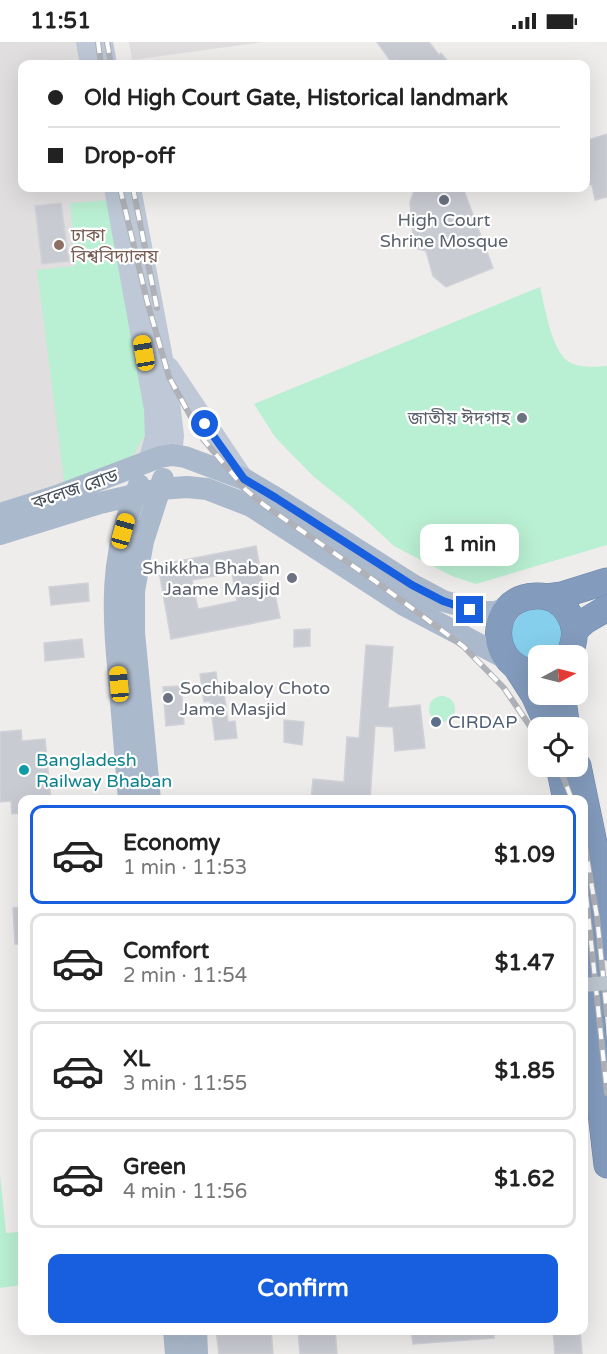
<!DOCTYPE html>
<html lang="en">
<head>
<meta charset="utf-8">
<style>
	body { margin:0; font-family:"Varela Round","Noto Sans Bengali",sans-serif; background:#f6f6f6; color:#222; height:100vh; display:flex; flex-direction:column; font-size:22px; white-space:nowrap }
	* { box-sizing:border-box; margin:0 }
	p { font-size:20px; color:#767676 }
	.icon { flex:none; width:33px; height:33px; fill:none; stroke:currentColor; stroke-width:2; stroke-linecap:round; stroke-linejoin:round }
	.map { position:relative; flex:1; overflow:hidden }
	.side { position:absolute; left:18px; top:753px; width:570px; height:540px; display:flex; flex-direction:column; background:#fff; border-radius:12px; box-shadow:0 6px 24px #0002 }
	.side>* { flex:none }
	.guide { position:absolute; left:18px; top:18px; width:572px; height:132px; border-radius:12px; box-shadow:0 6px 24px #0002; display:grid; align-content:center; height:132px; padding:0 30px; background:#fff }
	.needle { width:39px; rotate:83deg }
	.controls { position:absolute; left:528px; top:603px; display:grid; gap:12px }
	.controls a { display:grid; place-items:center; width:60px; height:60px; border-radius:12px; background:#fff; box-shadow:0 6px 24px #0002; font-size:30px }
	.end { position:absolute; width:27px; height:27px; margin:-14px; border:8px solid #175fdf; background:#fff; box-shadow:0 0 0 3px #fff }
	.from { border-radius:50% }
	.bubble { position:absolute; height:42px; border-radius:12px; background:#fff; box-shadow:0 6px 24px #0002; font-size:20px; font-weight:700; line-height:42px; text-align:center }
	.car { position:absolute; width:18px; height:36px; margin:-18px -9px; border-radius:8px; box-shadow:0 0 4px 2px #0007; background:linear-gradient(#f5c518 24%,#345 0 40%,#f5c518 0 76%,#345 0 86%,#f5c518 0) }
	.guide b { display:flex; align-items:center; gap:21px; height:57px; font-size:22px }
	.guide b+b { border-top:2px solid #e0e0e0 }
	.guide i { width:15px; height:15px; background:#222 }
	ul { padding:10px 0 0; list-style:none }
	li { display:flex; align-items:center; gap:18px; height:99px; margin:0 12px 9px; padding:0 18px; border:3px solid #e0e0e0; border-radius:12px }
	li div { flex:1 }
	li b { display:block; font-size:22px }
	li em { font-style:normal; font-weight:700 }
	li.current { border-color:#175fdf }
	li>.icon { width:54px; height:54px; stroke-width:1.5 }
	.primary-button { display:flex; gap:12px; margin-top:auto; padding:12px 30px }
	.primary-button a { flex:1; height:69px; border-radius:12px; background:#175fdf; color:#fff; font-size:24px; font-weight:700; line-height:69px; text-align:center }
	.status { display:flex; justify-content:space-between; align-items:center; height:42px; padding:0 30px; background:#fff; direction:ltr }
	.status svg { height:16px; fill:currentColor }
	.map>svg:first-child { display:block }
	.education { fill:#e0dede }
	.green { fill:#b9efd2 }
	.water { fill:#85cfec }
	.building { fill:#c9cbd2; stroke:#d0d2d8; stroke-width:1.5; fill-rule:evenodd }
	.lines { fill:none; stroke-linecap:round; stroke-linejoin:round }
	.highway-casing { stroke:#6e86a8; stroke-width:27 }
	.secondary { stroke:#bec8d6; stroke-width:20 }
	.primary { stroke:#abb9cc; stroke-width:22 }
	.highway { stroke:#839bbd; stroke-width:26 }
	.rail-casing { stroke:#aeb1b7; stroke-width:6 }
	.rail { stroke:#fff; stroke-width:4; stroke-dasharray:11; stroke-linecap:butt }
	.street-bridge { stroke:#bdc6cf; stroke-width:14 }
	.route { stroke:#175fdf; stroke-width:8 }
	.worship-dot { fill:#6b7280; stroke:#fff; stroke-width:2 }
	.education-dot { fill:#8d6e63; stroke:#fff; stroke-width:2 }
	.service-dot { fill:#5c6f8a; stroke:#fff; stroke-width:2 }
	.culture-dot { fill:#0f9aa8; stroke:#fff; stroke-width:2 }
	.labels { text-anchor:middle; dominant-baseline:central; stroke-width:4.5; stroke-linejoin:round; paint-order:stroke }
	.worship-label { font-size:18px; fill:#5b616d; stroke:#fff; text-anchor:end }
	.education-label { font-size:18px; fill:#785e54; stroke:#fff; text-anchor:start }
	.street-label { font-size:18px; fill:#454e5a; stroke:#fff }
	.service-label { font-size:18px; fill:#4e5e75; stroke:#fff; text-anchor:start }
	.culture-label { font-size:18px; fill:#0d838f; stroke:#fff; text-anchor:start }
</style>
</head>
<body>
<div class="status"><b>11:51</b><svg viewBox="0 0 49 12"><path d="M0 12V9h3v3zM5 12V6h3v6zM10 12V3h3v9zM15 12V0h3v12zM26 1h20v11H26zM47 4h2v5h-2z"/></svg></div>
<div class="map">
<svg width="607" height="1312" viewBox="0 0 607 1312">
	<rect width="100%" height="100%" fill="#efecec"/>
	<g class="education">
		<polygon points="0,0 80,0 84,22 22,22 22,146 106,146 149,397 140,416 0,466"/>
		<polygon points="129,0 263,0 132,18"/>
	</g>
	<g class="green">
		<polygon points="111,158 148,387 129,421 65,445 37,228 76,224 70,161"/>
		<path d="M540,245C545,265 551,308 569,320C579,326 596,325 607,324V503L476,542L452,534L394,504L353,466L314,435L275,395L254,362Z"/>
		<circle cx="442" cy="667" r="13"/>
		<polygon points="0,1132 6,1191 18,1190 22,1243 0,1246"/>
	</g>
	<path class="water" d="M530,566C536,566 544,566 549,569C566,577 565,599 555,612L538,614V619C534,618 528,618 524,616C501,605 509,576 530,566Z"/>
	<g class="building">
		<polygon points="377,0 429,0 439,13 441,11 450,22 400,22 396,17 392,21"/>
		<polygon points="607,92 607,155 595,158 592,143 585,141 585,99"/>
		<polygon points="415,146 463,146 493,226 446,245 433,234 426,209 414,206 410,160"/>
		<polygon points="61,161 69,219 42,222 35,164"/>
		<path d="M256,504L265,554L275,552L280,576L171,597L158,523ZM232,531L237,559L198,567L192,538Z"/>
		<polygon points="88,541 89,559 51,563 49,545"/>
		<polygon points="310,587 310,604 294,605 294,588"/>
		<polygon points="82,597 84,615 45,619 44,601"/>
		<polygon points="366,603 393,605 388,666 420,663 425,706 395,709 393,685 375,684 370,758 311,758 313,737 344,740 347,695 359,696"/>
		<polygon points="216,630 219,652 224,651 228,680 235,679 237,696 215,698 210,659 204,660 200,632"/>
		<polygon points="181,644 184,682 166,684 163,645"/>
		<polygon points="284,678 304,680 302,703 284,700"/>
		<polygon points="21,688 22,699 45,697 51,758 22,758 22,771 12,772 11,759 0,760 0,690"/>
		<polygon points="22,865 22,902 15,902 13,866"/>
		<polygon points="216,1288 271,1288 273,1312 219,1312"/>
		<polygon points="298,1288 335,1288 337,1312 300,1312"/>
		<polygon points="411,1288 494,1288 494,1296 413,1302"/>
		<polygon points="553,1288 580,1288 582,1312 555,1312"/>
	</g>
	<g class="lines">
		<defs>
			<g id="highway">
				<polyline points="547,555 562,553 607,539"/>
				<polyline points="575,588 585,579 607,566"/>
				<polyline points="516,625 534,653 549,686"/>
				<path d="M538,631C487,629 485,556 535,554C548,553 560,559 567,569C577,583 576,600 568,614"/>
				<polyline points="562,652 567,686"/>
				<polyline points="559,724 566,758"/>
				<polyline points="578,724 596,811 607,905"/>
				<polyline points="584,880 595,1019 607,1123"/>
			</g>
		</defs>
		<use href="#highway" class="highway-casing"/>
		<g class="secondary">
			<polyline points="86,0 90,22"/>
			<polyline points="103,0 107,22"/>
			<polyline points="114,146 154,367 155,395 148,419"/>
			<polyline points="131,146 168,343 174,394 172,413"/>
			<polyline points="169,325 244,437"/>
		</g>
		<g class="primary">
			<polyline points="0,472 57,454 160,415 172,413 185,415 244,437 276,456 413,543 443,559 484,570 495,570 507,567"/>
			<polyline points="0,492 100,461 160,447 187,445 207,447 251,464 404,563 507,617"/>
			<path d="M129,758C126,721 123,684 120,647C113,570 108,517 139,443"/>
			<polyline points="150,758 134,590 134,549 143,499 163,437"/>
			<polyline points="174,1288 176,1312"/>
			<polyline points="196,1288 197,1312"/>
		</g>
		<use href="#highway" class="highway"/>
		<defs>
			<g id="rail">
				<polyline points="98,0 101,22"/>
				<polyline points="107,0 111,22"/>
				<polyline points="120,146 147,259 169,335 203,397 246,448 264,463 375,539 463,604 504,646 538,696"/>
				<polyline points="133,146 157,266"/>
				<polyline points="559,724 572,758"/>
				<polyline points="584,798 597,875 607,972"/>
				<polyline points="584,833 607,1051"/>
			</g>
		</defs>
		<use href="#rail" class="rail-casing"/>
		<use href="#rail" class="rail"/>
		<polyline class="street-bridge" points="584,943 607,941"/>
	</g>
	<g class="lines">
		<polyline class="route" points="205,382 244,437 276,456 412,543 443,559 470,568"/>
	</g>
	<g class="worship-dot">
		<circle cx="444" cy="158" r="6"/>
		<circle cx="522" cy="376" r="6"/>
		<circle cx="292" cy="536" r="6"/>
		<circle cx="168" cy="656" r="6"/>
	</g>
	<circle class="education-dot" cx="59" cy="203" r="6"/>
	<circle class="service-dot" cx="436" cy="680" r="6"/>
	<circle class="culture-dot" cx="24" cy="728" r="6"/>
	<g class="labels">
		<g class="worship-label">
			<text x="444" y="178" text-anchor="middle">High Court<tspan x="444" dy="21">Shrine Mosque</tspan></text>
			<text x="510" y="376">জাতীয় ঈদগাহ</text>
			<text x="280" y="526">Shikkha Bhaban<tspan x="280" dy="21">Jaame Masjid</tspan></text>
			<text x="180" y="646" text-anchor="start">Sochibaloy Choto<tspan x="180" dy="21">Jame Masjid</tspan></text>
		</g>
		<g class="education-label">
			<text x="71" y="193">ঢাকা<tspan x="71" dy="21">বিশ্ববিদ্যালয়</tspan></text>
		</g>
		<g class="street-label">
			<text transform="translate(75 447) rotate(-19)">কলেজ রোড</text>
		</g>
		<g class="service-label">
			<text x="448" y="680">CIRDAP</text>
		</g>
		<g class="culture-label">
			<text x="36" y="718">Bangladesh<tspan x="36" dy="21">Railway Bhaban</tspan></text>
		</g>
	</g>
</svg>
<div class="controls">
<a><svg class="needle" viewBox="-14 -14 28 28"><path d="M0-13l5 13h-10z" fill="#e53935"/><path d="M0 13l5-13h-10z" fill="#767676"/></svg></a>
<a><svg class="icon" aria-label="locate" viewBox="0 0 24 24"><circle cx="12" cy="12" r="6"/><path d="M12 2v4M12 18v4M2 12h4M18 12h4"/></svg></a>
</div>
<i class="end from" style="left:205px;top:382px"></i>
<i class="end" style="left:470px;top:568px"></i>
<div class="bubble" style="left:420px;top:482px;width:99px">1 min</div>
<i class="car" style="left:144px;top:311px;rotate:350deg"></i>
<i class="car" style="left:123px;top:489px;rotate:16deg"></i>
<i class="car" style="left:119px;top:642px;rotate:355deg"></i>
<div class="guide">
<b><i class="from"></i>Old High Court Gate, Historical landmark</b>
<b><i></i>Drop-off</b>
</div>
<section class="side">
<ul>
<li class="current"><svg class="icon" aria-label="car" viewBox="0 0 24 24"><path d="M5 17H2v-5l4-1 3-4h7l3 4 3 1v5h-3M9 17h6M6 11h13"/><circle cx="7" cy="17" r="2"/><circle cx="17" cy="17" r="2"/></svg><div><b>Economy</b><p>1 min · 11:53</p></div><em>$1.09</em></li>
<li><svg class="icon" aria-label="car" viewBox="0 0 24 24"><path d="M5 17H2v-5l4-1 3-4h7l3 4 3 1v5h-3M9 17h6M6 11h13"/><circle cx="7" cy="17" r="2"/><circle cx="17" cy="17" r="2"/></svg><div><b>Comfort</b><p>2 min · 11:54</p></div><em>$1.47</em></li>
<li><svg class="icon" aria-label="car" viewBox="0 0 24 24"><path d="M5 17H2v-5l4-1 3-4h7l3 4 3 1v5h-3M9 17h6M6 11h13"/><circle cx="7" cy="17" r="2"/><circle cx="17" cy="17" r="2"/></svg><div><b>XL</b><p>3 min · 11:55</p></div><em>$1.85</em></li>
<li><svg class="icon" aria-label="car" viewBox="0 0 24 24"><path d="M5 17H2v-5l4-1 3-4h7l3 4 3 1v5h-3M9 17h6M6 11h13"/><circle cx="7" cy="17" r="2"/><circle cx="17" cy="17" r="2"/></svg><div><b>Green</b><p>4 min · 11:56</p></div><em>$1.62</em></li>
</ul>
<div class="primary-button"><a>Confirm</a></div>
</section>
</div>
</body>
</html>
